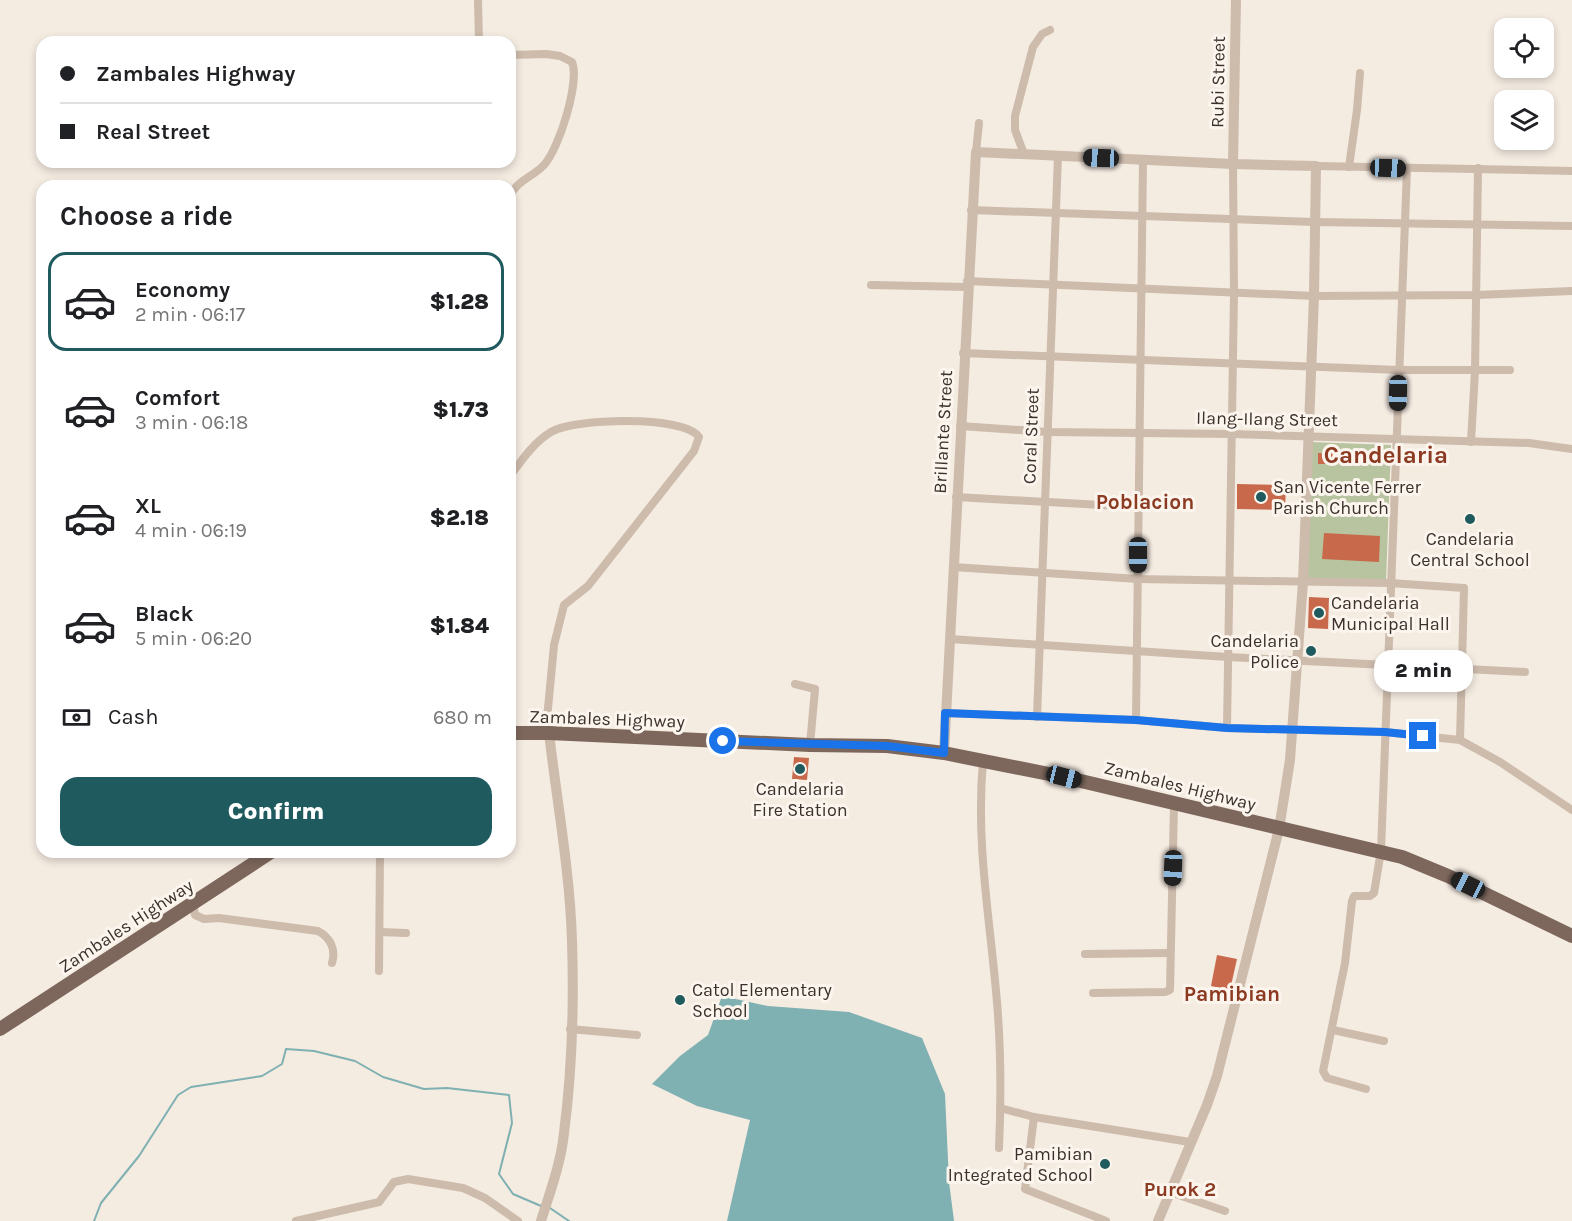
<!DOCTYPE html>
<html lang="en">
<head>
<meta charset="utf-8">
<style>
	body { margin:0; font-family:Karla,sans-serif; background:#f6f6f6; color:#202124; height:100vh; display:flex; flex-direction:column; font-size:22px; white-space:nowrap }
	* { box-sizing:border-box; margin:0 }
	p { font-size:20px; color:#757577 }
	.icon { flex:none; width:33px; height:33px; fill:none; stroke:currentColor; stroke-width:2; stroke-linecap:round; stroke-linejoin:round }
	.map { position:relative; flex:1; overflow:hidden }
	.panel { position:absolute; left:36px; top:180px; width:480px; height:678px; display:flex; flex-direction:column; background:#fff; border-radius:18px; box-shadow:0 3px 9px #0003 }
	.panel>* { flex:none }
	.guide { position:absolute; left:36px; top:36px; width:480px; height:132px; border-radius:18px; box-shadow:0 3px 9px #0003; display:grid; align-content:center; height:132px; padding:0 24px; background:#fff }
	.fabs { position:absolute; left:1494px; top:18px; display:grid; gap:12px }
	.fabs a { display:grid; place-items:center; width:60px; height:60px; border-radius:12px; background:#fff; box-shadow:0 3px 9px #0003; font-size:30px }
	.end { position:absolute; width:27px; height:27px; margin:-14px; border:8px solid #1a73e8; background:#fff; box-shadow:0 0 0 3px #fff }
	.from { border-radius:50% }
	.bubble { position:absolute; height:42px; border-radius:18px; background:#fff; box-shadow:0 3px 9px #0003; font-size:20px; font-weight:800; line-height:42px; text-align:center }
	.car { position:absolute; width:18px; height:36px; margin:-18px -9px; border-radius:8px; box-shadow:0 0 4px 2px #0007; background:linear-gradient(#222 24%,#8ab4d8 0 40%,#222 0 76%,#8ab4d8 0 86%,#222 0) }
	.guide b { display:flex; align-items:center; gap:21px; height:57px; font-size:22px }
	.guide b+b { border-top:2px solid #e0e0e0 }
	.guide i { width:15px; height:15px; background:#202124 }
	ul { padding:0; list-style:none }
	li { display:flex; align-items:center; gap:18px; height:99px; margin:0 12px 9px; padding:0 12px; border:3px solid transparent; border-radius:18px }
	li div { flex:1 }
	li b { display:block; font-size:22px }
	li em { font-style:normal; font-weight:800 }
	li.current { border-color:#1f5a5e }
	li>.icon { width:54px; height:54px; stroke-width:1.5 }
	h2 { padding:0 24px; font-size:27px; line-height:72px }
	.pay { display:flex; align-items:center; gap:15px; height:66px; padding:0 24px; font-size:22px }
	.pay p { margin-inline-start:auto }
	.action { display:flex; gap:12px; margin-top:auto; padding:12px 24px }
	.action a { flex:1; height:69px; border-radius:18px; background:#1f5a5e; color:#fff; font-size:24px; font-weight:800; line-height:69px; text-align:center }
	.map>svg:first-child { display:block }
	.green { fill:#b8c4a0 }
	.water { fill:#7fb0b2 }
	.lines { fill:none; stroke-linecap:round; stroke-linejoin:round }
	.stream { stroke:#7fb0b2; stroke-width:2 }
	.building { fill:#c8694b }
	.minor { stroke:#cdbbac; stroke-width:8 }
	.tertiary { stroke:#cdbbac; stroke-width:10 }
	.primary { stroke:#7d675c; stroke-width:14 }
	.route { stroke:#1a73e8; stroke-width:8 }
	.poi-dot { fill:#1f5a5e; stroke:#fbf5ee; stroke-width:2 }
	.labels { text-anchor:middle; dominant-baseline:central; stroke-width:6; stroke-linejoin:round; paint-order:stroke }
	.street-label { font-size:18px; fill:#3b302b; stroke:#fbf5ee }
	.poi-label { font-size:18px; fill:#3b302b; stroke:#fbf5ee; text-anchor:start }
	.neighbourhood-label { font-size:20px; font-weight:bold; fill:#8c3b22; stroke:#fbf5ee }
	.quarter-label { font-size:21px; font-weight:bold; fill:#8c3b22; stroke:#fbf5ee }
	.district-label { font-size:24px; font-weight:bold; fill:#8c3b22; stroke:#fbf5ee }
</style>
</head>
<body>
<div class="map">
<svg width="1572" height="1221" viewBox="0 0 1572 1221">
	<rect width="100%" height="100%" fill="#f4ebe1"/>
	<polygon class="green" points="1312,442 1391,445 1386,582 1307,579"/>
	<polygon class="water" points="722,996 768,1006 849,1012 922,1038 945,1094 949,1182 954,1221 727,1221 750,1120 697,1106 652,1084 680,1056 708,1035"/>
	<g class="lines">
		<g class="stream">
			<polyline points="550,1208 569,1221"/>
			<polyline points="94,1221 101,1203 139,1156 178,1095 191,1087 262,1076 282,1064 286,1049 314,1051 355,1061 383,1077 424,1089 447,1088 509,1095 512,1123 499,1174 513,1194 541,1206"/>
		</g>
	</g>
	<g class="building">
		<polygon points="1318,453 1343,454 1343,464 1318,464"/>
		<polygon points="1237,484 1286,485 1285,510 1237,509"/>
		<polygon points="1324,533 1380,536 1379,562 1322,559"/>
		<polygon points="1309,597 1329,598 1328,629 1308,628"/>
		<polygon points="794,757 809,758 807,780 792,779"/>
		<polygon points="1217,955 1237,959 1230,990 1211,986"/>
	</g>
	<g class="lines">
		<g class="minor">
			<polyline points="478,0 479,42"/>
			<path d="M510,55L546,54L560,56L572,62C580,82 559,149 544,165C533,177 517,180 510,196"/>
			<polyline points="976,152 979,123"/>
			<polyline points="1024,154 1015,130 1015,116 1033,47 1042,34 1050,30"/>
			<polyline points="1316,166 1572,171"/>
			<polyline points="1349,167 1357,110 1360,73"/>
			<polyline points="971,210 1315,222 1572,226"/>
			<polyline points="967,281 1314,296 1476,295 1572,291"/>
			<polyline points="871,285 967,287"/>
			<polyline points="963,353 1399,370 1510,370"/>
			<polyline points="960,426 1047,432 1232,434 1529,443 1572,449"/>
			<polyline points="1471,442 1475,371 1478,168"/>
			<path d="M510,476C522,460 534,442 551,432C574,418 684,415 699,437L694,451L588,586L564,605L554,645L547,719L549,733"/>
			<polyline points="956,497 1138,507"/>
			<polyline points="953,567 1138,579 1390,583 1464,588 1460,740 1500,762 1572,810"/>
			<polyline points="950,639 1228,657 1525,672"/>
			<polyline points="795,684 815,689 810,745"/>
			<polyline points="945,713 1136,720 1227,728 1385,732 1460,740"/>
			<polyline points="1037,717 1058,156"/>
			<polyline points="1136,720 1143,160"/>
			<polyline points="1227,728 1234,294 1233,164"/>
			<path d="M983,761C975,848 992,929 998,1015C1001,1059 1001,1104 999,1148"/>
			<path d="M193,904L195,915L204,919L219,918L318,931C331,938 336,950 332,963"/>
			<polyline points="380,932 406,933"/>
			<polyline points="1085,954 1170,953"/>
			<polyline points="379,971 380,852"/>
			<polyline points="1093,993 1165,992 1170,990 1174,804"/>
			<polyline points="570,1029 637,1035"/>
			<polyline points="1333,1030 1384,1041"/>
			<polyline points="1366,1089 1327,1078 1323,1071 1345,963 1352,901 1354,896 1370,896 1374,893 1381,851 1407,169"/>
			<polyline points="1000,1108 1034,1117 1190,1142"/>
			<polyline points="1034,1117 1025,1189 1106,1221"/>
			<polyline points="1170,1192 1225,1211"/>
			<polyline points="296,1221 375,1203 379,1202 394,1182 408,1179 463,1188 485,1198 518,1221"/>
		</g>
		<g class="tertiary">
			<polyline points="1233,164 1236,0"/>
			<polyline points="944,753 976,152 1233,164 1316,166 1314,296 1303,582 1290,760 1279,829 1217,1076 1207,1105 1158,1221"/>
			<path d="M541,1221C550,1192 561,1163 564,1133C572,1071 574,1003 572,941C570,872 557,802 549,733"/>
		</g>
		<g class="primary">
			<polyline points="510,733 549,733 810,745 887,746 944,753 1064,777 1402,857 1448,876 1572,936"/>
			<polyline points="0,1029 271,852"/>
		</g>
	</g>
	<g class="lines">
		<polyline class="route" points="723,741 887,746 944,753 945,713 1136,720 1227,728 1385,732 1423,736"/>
	</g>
	<g class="poi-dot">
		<circle cx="1261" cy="497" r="6"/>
		<circle cx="1470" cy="519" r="6"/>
		<circle cx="1319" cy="613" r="6"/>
		<circle cx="1311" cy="651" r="6"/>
		<circle cx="800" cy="769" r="6"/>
		<circle cx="680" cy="1000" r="6"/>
		<circle cx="1105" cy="1164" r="6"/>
	</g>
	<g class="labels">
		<g class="street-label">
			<text transform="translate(1218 82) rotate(-89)">Rubi Street</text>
			<text transform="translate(1267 419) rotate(1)">Ilang-Ilang Street</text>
			<text transform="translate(943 432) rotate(-87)">Brillante Street</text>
			<text transform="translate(1031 436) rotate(-88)">Coral Street</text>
			<text transform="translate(607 719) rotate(2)">Zambales Highway</text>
			<text transform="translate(1180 786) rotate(14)">Zambales Highway</text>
			<text transform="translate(126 926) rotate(-33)">Zambales Highway</text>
		</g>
		<g class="poi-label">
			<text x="1273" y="487">San Vicente Ferrer<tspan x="1273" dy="21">Parish Church</tspan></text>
			<text x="1470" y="539" text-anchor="middle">Candelaria<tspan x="1470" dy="21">Central School</tspan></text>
			<text x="1331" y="603">Candelaria<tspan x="1331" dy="21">Municipal Hall</tspan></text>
			<text x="1299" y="641" text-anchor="end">Candelaria<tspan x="1299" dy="21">Police</tspan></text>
			<text x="800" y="789" text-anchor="middle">Candelaria<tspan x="800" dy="21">Fire Station</tspan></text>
			<text x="692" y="990">Catol Elementary<tspan x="692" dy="21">School</tspan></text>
			<text x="1093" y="1154" text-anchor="end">Pamibian<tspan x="1093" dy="21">Integrated School</tspan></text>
		</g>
		<g class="neighbourhood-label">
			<text x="1180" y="1189">Purok 2</text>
		</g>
		<g class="quarter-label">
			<text x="1145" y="502">Poblacion</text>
			<text x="1232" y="994">Pamibian</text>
		</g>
		<g class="district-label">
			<text x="1386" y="455">Candelaria</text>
		</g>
	</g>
</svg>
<div class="fabs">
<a><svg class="icon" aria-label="locate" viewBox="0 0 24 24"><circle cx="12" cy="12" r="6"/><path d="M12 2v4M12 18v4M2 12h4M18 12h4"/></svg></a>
<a><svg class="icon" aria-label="layers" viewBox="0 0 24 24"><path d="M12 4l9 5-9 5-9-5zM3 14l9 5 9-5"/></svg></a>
</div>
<i class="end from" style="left:723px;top:741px"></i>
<i class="end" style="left:1423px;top:736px"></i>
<div class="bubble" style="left:1374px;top:650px;width:99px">2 min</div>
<i class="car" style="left:1101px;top:158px;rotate:272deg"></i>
<i class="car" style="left:1388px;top:168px;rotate:92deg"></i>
<i class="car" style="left:1398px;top:393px;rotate:181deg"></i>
<i class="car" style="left:1138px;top:555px;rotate:180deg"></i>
<i class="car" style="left:1064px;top:777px;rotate:104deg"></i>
<i class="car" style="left:1173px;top:868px;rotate:182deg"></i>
<i class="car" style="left:1468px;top:885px;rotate:296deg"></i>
<div class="guide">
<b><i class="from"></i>Zambales Highway</b>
<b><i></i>Real Street</b>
</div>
<section class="panel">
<h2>Choose a ride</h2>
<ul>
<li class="current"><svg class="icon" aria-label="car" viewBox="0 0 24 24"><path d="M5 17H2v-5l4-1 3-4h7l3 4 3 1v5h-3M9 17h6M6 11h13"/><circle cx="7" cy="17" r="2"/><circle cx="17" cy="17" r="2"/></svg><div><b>Economy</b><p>2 min · 06:17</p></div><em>$1.28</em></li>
<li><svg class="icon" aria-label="car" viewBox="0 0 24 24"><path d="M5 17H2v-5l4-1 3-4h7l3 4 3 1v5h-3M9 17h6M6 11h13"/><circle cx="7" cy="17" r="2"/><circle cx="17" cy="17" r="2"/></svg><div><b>Comfort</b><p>3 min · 06:18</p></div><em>$1.73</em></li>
<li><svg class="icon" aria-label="car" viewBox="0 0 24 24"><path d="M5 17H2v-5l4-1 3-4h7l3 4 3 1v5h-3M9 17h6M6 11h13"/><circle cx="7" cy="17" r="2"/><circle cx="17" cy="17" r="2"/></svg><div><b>XL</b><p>4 min · 06:19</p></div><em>$2.18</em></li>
<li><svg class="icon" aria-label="car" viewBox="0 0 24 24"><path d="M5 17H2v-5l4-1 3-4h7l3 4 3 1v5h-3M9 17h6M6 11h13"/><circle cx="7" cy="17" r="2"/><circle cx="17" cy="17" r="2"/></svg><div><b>Black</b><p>5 min · 06:20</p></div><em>$1.84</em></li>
</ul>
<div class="pay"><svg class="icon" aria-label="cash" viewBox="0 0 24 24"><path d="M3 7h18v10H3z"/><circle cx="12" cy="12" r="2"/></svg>Cash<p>680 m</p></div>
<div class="action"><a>Confirm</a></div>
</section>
</div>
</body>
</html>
